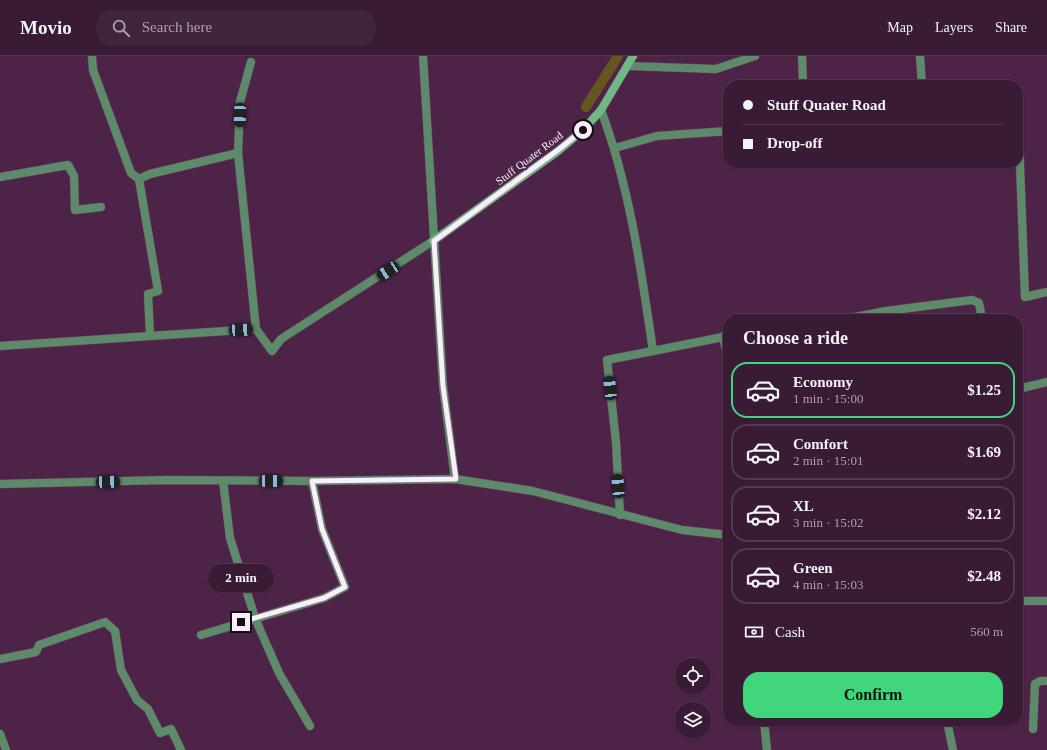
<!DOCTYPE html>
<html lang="en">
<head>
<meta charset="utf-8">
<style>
	body { margin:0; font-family:Georgia,serif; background:#41243e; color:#f1f3f6; height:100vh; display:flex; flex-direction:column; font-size:15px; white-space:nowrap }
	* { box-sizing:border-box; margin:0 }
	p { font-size:13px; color:#aba1ad }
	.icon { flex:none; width:22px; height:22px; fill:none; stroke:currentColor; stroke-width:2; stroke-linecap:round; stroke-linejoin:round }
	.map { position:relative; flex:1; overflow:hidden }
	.drawer { position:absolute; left:723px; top:258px; width:300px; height:412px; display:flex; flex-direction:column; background:#3a1b36; border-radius:16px; box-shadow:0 1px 3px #0004,0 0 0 1px #543951 }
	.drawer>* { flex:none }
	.guide { position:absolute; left:723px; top:24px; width:300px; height:88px; border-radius:16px; box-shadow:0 1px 3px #0004,0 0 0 1px #543951; display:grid; align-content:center; height:88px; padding:0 20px; background:#3a1b36 }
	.controls { position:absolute; left:675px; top:602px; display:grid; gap:8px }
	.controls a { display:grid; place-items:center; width:36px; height:36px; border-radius:50%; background:#3a1b36; box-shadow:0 1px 3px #0004,0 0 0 1px #543951; font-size:20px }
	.end { position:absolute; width:18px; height:18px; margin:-9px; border:5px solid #fdedfa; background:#111; box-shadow:0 0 0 2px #111 }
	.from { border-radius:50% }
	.bubble { position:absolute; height:28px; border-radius:14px; background:#3a1b36; box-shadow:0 1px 3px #0004,0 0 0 1px #543951; font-size:13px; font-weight:600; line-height:28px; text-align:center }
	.car { position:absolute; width:12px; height:24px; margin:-12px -6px; border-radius:5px; box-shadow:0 0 3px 1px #0007; background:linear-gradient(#222 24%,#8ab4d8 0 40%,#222 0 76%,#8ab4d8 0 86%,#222 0) }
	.guide b { display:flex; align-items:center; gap:14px; height:38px; font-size:15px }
	.guide b+b { border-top:1px solid #543951 }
	.guide i { width:10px; height:10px; background:#f1f3f6 }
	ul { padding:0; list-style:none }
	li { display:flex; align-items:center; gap:12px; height:56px; margin:0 8px 6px; padding:0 12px; border:2px solid #543951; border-radius:16px }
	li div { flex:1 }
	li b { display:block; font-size:15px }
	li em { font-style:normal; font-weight:600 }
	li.active { border-color:#40d77c }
	li>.icon { width:36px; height:36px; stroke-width:1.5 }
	h2 { padding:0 20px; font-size:18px; line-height:48px }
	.pay { display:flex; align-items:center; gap:10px; height:44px; padding:0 20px; font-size:15px }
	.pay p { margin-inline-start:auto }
	.button { display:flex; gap:8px; margin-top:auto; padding:8px 20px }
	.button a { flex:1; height:46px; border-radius:16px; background:#40d77c; color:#111; font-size:16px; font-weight:600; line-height:46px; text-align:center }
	header { display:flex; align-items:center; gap:24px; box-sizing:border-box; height:56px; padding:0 20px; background:#3a1b36; border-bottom:1px solid #543951 }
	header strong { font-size:19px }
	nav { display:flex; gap:22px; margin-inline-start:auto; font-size:14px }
	.search { width:280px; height:36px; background:#41243e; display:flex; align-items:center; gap:10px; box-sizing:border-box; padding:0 14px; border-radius:16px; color:#aba1ad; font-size:15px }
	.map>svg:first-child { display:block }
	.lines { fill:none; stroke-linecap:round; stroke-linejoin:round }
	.canal { stroke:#65551e; stroke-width:10 }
	.street-casing { stroke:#694464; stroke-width:9 }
	.secondary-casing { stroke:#694464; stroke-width:9 }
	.street { stroke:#5d8a69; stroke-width:8 }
	.secondary { stroke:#70b985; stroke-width:8 }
	.route { stroke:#fdedfa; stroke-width:5 }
	.labels { text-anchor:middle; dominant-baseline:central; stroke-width:4; stroke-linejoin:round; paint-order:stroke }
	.street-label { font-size:11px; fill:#fdedfa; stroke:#4d2448 }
</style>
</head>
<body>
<header>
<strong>Movio</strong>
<div class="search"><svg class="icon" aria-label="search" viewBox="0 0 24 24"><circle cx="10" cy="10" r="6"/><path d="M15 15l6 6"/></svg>Search here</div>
<nav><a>Map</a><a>Layers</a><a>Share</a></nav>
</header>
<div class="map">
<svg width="1047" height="694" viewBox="0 0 1047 694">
	<rect width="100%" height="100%" fill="#4d2448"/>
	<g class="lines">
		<polyline class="canal" points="586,51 618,0"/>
		<defs>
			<g id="street">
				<polyline points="92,0 93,14 131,117 139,123 150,118 238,97 256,273 272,295 281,283 433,185"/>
				<polyline points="423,0 443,330 455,423"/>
				<polyline points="802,0 803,29"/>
				<polyline points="920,0 922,29"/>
				<polyline points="628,10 716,13 755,0"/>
				<path d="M601,54C630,132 641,213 653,295L723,281L728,302"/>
				<polyline points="1018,56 1025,241 1047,236"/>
				<polyline points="615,92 657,80 728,75"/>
				<polyline points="238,97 240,46 251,6"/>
				<polyline points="0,121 68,109 74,120 75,154 101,151"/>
				<polyline points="139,123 158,235 148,238 150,279"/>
				<polyline points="845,263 886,255 972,244 979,247 982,263"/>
				<polyline points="723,281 728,274"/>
				<polyline points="0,290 256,273"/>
				<polyline points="1018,333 1047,326"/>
				<polyline points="223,425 230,482 255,562 279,617 310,670"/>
				<polyline points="0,428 166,424 312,425 455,423 533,435 682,474 728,479"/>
				<polyline points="620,459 616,386 607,304 653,295"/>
				<polyline points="1018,545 1047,545"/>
				<polyline points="201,579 324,542 345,531 322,473 312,425"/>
				<polyline points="0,603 36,596 39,589 105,566 115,575 121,614 137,644 148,653 160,677 171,673 181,694"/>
				<polyline points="764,665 767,694"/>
				<polyline points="947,665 953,694"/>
				<polyline points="1033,673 1035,628 1040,625 1047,625"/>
				<polyline points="0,678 6,694"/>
			</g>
			<polyline id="secondary" points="433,185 558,95 583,74 601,54 633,0"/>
		</defs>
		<use href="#street" class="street-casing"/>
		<use href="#secondary" class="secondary-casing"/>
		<use href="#street" class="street"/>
		<use href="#secondary" class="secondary"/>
	</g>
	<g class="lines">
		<polyline class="route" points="241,566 324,542 345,531 322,473 312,425 456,423 443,330 434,185 558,94 583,74"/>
	</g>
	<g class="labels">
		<g class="street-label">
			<text transform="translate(529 102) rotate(-37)">Stuff Quater Road</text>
		</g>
	</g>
</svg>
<div class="controls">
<a><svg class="icon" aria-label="locate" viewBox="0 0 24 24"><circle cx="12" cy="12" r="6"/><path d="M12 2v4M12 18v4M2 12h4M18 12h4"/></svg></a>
<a><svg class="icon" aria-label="layers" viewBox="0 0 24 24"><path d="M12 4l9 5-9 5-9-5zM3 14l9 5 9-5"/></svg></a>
</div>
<i class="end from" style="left:583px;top:74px"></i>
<i class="end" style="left:241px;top:566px"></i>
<div class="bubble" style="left:208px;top:508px;width:66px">2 min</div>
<i class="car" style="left:240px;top:59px;rotate:182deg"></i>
<i class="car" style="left:388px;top:215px;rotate:237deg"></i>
<i class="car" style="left:241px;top:274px;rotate:87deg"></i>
<i class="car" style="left:610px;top:332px;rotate:354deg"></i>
<i class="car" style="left:271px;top:425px;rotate:90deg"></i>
<i class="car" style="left:108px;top:426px;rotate:88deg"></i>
<i class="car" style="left:618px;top:430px;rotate:356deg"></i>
<div class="guide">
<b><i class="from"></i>Stuff Quater Road</b>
<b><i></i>Drop-off</b>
</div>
<section class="drawer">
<h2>Choose a ride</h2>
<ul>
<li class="active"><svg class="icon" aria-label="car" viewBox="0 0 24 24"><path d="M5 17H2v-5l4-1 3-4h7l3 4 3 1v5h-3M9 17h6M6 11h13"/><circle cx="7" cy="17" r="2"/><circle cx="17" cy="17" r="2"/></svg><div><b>Economy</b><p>1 min · 15:00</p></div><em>$1.25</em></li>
<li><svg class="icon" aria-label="car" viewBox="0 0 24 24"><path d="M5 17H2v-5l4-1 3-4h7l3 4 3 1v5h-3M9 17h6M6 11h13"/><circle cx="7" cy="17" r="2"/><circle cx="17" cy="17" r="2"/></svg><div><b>Comfort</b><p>2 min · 15:01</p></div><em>$1.69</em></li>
<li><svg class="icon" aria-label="car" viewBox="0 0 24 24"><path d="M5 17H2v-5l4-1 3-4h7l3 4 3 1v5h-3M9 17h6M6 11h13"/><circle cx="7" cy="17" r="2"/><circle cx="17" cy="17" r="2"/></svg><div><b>XL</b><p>3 min · 15:02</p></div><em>$2.12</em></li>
<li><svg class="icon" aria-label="car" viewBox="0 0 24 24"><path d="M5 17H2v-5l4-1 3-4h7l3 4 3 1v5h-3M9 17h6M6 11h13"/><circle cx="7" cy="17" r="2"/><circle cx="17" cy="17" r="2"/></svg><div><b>Green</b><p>4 min · 15:03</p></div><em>$2.48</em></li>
</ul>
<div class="pay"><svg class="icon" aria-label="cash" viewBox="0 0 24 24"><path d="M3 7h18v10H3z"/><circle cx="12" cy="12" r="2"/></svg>Cash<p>560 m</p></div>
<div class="button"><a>Confirm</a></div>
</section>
</div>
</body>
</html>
